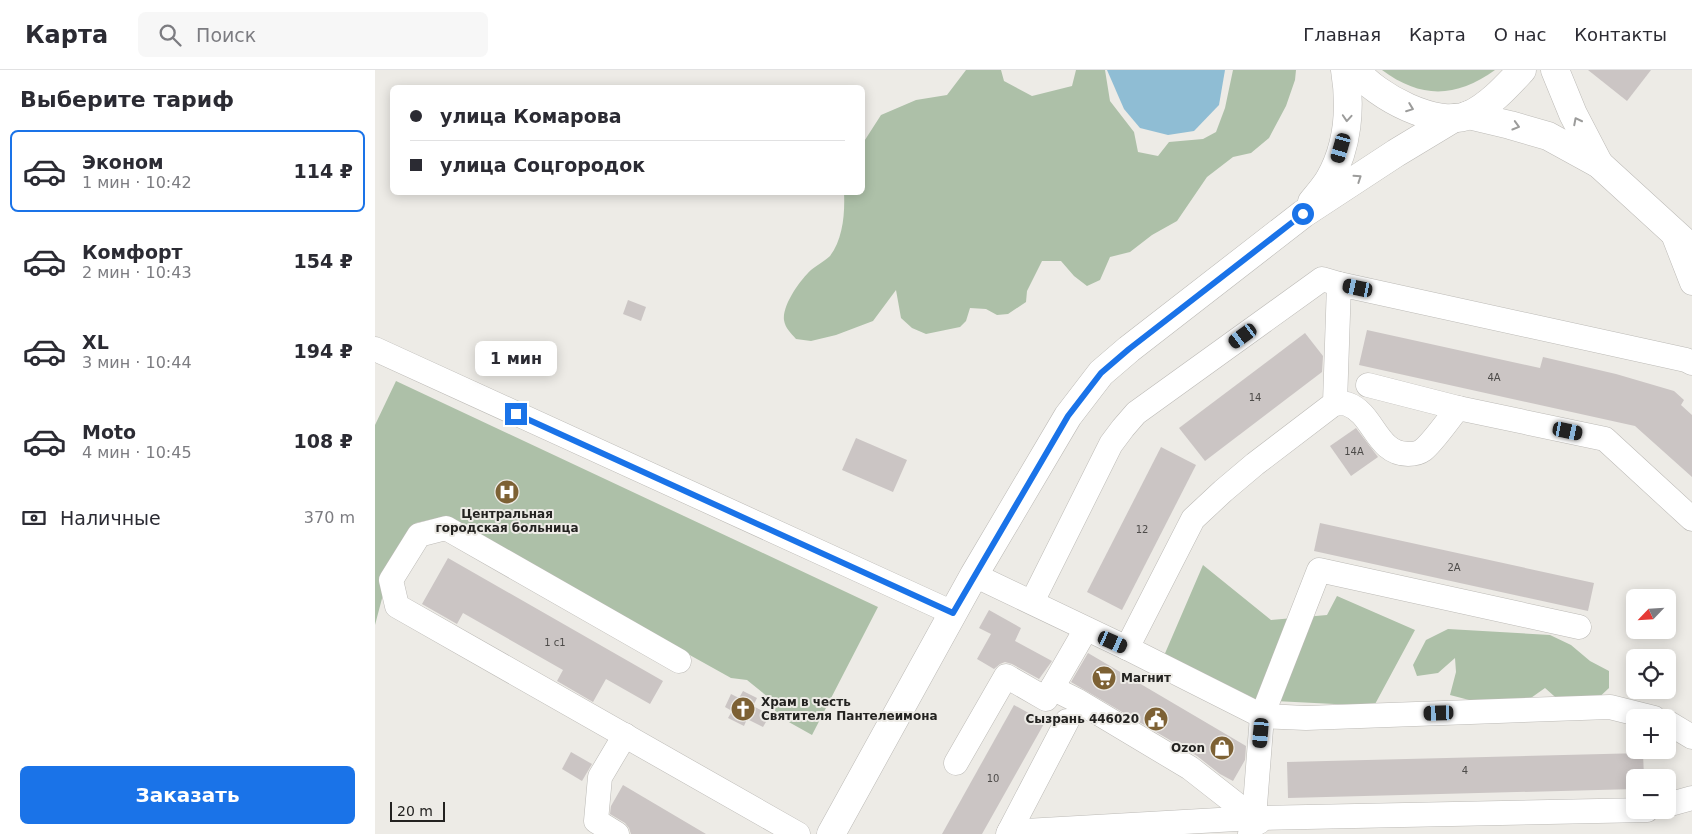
<!DOCTYPE html>
<html lang="ru">
<head>
<meta charset="utf-8">
<style>
	body { margin:0; font-family:"DejaVu Sans",sans-serif; background:#f7f7f7; color:#2b2b33; height:100vh; display:flex; flex-direction:column; font-size:19px; white-space:nowrap }
	* { box-sizing:border-box; margin:0 }
	p { font-size:16px; color:#7c7c81 }
	.icon { flex:none; width:28px; height:28px; fill:none; stroke:currentColor; stroke-width:2; stroke-linecap:round; stroke-linejoin:round }
	.map { position:relative; flex:1; overflow:hidden }
	.side { display:flex; flex-direction:column; background:#fff; width:375px }
	.side>* { flex:none }
	.guide { position:absolute; left:15px; top:15px; width:475px; height:110px; border-radius:8px; box-shadow:0 2px 12px #0003; display:grid; align-content:center; height:110px; padding:0 20px; background:#fff }
	.needle { width:32px; rotate:245deg }
	.tools { position:absolute; left:1251px; top:519px; display:grid; gap:10px }
	.tools a { display:grid; place-items:center; width:50px; height:50px; border-radius:8px; background:#fff; box-shadow:0 2px 12px #0003; font-size:25px }
	.scale { position:absolute; left:15px; bottom:12px; width:55px; box-sizing:border-box; padding-left:5px; border:2px solid #232220; border-top:0; font-size:14px; line-height:18px; white-space:nowrap; color:#232220; -webkit-text-stroke:4px #edebe6; paint-order:stroke }
	.end { position:absolute; width:22px; height:22px; margin:-11px; border:6px solid #1a73e8; background:#fff; box-shadow:0 0 0 2px #fff }
	.from { border-radius:50% }
	.bubble { position:absolute; height:35px; border-radius:8px; background:#fff; box-shadow:0 2px 12px #0003; font-size:16px; font-weight:700; line-height:35px; text-align:center }
	.car { position:absolute; width:15px; height:30px; margin:-15px -8px; border-radius:6px; box-shadow:0 0 4px 1px #0007; background:linear-gradient(#222 24%,#8ab4d8 0 40%,#222 0 76%,#8ab4d8 0 86%,#222 0) }
	.guide b { display:flex; align-items:center; gap:18px; height:48px; font-size:19px }
	.guide b+b { border-top:1px solid #e1e1e2 }
	.guide i { width:12px; height:12px; background:#2b2b33 }
	ul { padding:0; list-style:none }
	li { display:flex; align-items:center; gap:15px; height:82px; margin:0 10px 8px; padding:0 10px; border:2px solid transparent; border-radius:8px }
	li div { flex:1 }
	li b { display:block; font-size:19px }
	li em { font-style:normal; font-weight:700 }
	li.current { border-color:#1a73e8 }
	li>.icon { width:45px; height:45px; stroke-width:1.5 }
	h2 { padding:0 20px; font-size:22px; line-height:60px }
	.pay { display:flex; align-items:center; gap:12px; height:55px; padding:0 20px; font-size:19px }
	.pay p { margin-inline-start:auto }
	.button { display:flex; gap:10px; margin-top:auto; padding:10px 20px }
	.button a { flex:1; height:58px; border-radius:8px; background:#1a73e8; color:#fff; font-size:20px; font-weight:700; line-height:58px; text-align:center }
	header { display:flex; align-items:center; gap:30px; box-sizing:border-box; height:70px; padding:0 25px; background:#fff; border-bottom:1px solid #e1e1e2 }
	header strong { font-size:24px }
	nav { display:flex; gap:28px; margin-inline-start:auto; font-size:18px }
	.search { width:350px; height:45px; background:#f7f7f7; display:flex; align-items:center; gap:12px; box-sizing:border-box; padding:0 18px; border-radius:8px; color:#7c7c81; font-size:19px }
	main { display:flex; flex:1; min-height:0 }
	.map>svg:first-child { display:block }
	.green { fill:#adc0a8 }
	.water { fill:#8fbdd4 }
	.building { fill:#cbc5c4 }
	.lines { fill:none; stroke-linecap:round; stroke-linejoin:round }
	.minor-casing { stroke:#bcbab6; stroke-width:25 }
	.major-casing { stroke:#bcbab6; stroke-width:29 }
	.minor { stroke:#fff; stroke-width:24 }
	.major { stroke:#fff; stroke-width:28 }
	.oneway { stroke:#9c9c9b }
	.route { stroke:#1a73e8; stroke-width:6 }
	.labels { text-anchor:middle; dominant-baseline:central; stroke-width:4; stroke-linejoin:round; paint-order:stroke }
	.number-label { font-size:10px; fill:#4d4b49 }
	.poi-label { font-size:12px; font-weight:bold; fill:#232220; stroke:#edebe6; text-anchor:start }
</style>
</head>
<body>
<header>
<strong>Карта</strong>
<div class="search"><svg class="icon" aria-label="search" viewBox="0 0 24 24"><circle cx="10" cy="10" r="6"/><path d="M15 15l6 6"/></svg>Поиск</div>
<nav><a>Главная</a><a>Карта</a><a>О нас</a><a>Контакты</a></nav>
</header>
<main>
<section class="side">
<h2>Выберите тариф</h2>
<ul>
<li class="current"><svg class="icon" aria-label="car" viewBox="0 0 24 24"><path d="M5 17H2v-5l4-1 3-4h7l3 4 3 1v5h-3M9 17h6M6 11h13"/><circle cx="7" cy="17" r="2"/><circle cx="17" cy="17" r="2"/></svg><div><b>Эконом</b><p>1 мин · 10:42</p></div><em>114 ₽</em></li>
<li><svg class="icon" aria-label="car" viewBox="0 0 24 24"><path d="M5 17H2v-5l4-1 3-4h7l3 4 3 1v5h-3M9 17h6M6 11h13"/><circle cx="7" cy="17" r="2"/><circle cx="17" cy="17" r="2"/></svg><div><b>Комфорт</b><p>2 мин · 10:43</p></div><em>154 ₽</em></li>
<li><svg class="icon" aria-label="car" viewBox="0 0 24 24"><path d="M5 17H2v-5l4-1 3-4h7l3 4 3 1v5h-3M9 17h6M6 11h13"/><circle cx="7" cy="17" r="2"/><circle cx="17" cy="17" r="2"/></svg><div><b>XL</b><p>3 мин · 10:44</p></div><em>194 ₽</em></li>
<li><svg class="icon" aria-label="car" viewBox="0 0 24 24"><path d="M5 17H2v-5l4-1 3-4h7l3 4 3 1v5h-3M9 17h6M6 11h13"/><circle cx="7" cy="17" r="2"/><circle cx="17" cy="17" r="2"/></svg><div><b>Moto</b><p>4 мин · 10:45</p></div><em>108 ₽</em></li>
</ul>
<div class="pay"><svg class="icon" aria-label="cash" viewBox="0 0 24 24"><path d="M3 7h18v10H3z"/><circle cx="12" cy="12" r="2"/></svg>Наличные<p>370 m</p></div>
<div class="button"><a>Заказать</a></div>
</section>
<div class="map">
<svg width="1317" height="764" viewBox="0 0 1317 764">
	<rect width="100%" height="100%" fill="#edebe6"/>
	<g class="green">
		<path d="M591,0H626L629,11L657,26L697,16L701,0H730L735,31L759,62L763,82L783,86L794,72L828,69L841,62L850,38L858,0H921L920,10L911,36L894,68L876,83L858,87L832,107L802,151L777,165L755,182L735,187L725,210L712,216L699,206L686,191H667L652,221L651,232L633,244L622,245L611,239L595,238L591,251L585,257L551,264L537,258L526,248L521,220L498,251L461,265L436,271L421,269C416,263 410,258 409,250C407,235 426,209 436,200C442,195 450,191 455,186C468,169 470,143 469,123L488,122V73L506,45L541,30L572,25Z"/>
		<path d="M1007,0H1120C1081,28 1046,29 1007,0Z"/>
		<polygon points="21,311 503,537 437,665 403,646 393,627 372,610 356,608 67,447 41,453 14,502 0,555 0,355"/>
		<polygon points="828,495 896,550 952,545 962,526 1040,560 999,636 859,629 788,588"/>
		<polygon points="1073,559 1175,565 1196,575 1215,591 1234,601 1234,618 1218,633 1187,633 1170,618 1153,630 1098,631 1075,625 1081,602 1080,588 1063,603 1042,606 1038,595 1051,570"/>
	</g>
	<polygon class="water" points="732,0 850,0 844,35 819,61 793,65 765,58 749,39"/>
	<g class="building">
		<polygon points="1213,0 1276,0 1252,31"/>
		<polygon points="253,230 271,237 266,251 248,244"/>
		<polygon points="992,260 1165,298 1168,287 1241,304 1299,321 1309,330 1306,335 1317,345 1317,407 1260,356 984,295"/>
		<polygon points="930,263 948,286 947,302 830,391 804,358"/>
		<polygon points="981,358 1003,387 976,406 955,376"/>
		<polygon points="481,368 532,390 518,422 467,400"/>
		<polygon points="786,377 821,395 747,540 712,522"/>
		<polygon points="945,453 1219,513 1213,541 939,481"/>
		<polygon points="73,488 288,611 275,634 231,609 218,632 182,611 188,600 88,543 82,554 47,534"/>
		<polygon points="614,540 646,558 640,571 677,591 664,609 637,594 630,592 625,594 619,599 602,589 616,564 604,558"/>
		<polygon points="713,583 871,676 870,690 858,711 845,704 822,686 696,612"/>
		<polygon points="368,621 382,628 378,636 395,645 388,657 372,649 369,656 353,648 357,641 350,637 356,624 364,628"/>
		<polygon points="639,635 670,652 607,764 567,764"/>
		<polygon points="196,682 217,694 207,711 187,699"/>
		<polygon points="1268,683 1269,708 1260,708 1260,719 913,728 912,692"/>
		<polygon points="248,715 331,764 256,764 254,758 250,753 235,744 236,736"/>
	</g>
	<g class="lines">
		<defs>
			<g id="minor">
				<polyline points="1296,159 1317,213"/>
				<polyline points="0,279 578,543"/>
				<polyline points="993,315 1083,338"/>
				<path d="M960,333C964,334 969,333 972,334C999,343 1001,384 1033,384C1039,384 1044,383 1048,380C1059,371 1073,350 1083,338L1230,369L1317,449"/>
				<polyline points="599,505 752,578 887,646 931,648 1235,637 1279,648"/>
				<polyline points="657,532 736,374 748,358 761,343 947,209 964,214"/>
				<polyline points="711,559 677,618 703,631 815,698 884,752"/>
				<polyline points="752,578 818,449 848,421 880,394 960,333 964,214 1311,290 1317,293"/>
				<polyline points="304,591 71,458 44,465 16,510 22,536 423,764"/>
				<polyline points="1292,652 1317,667"/>
				<polyline points="581,693 631,606 671,629 677,618"/>
				<polyline points="1292,735 1317,728"/>
				<polyline points="634,762 692,651"/>
				<polyline points="242,764 221,751 225,707 250,665"/>
				<polyline points="633,764 634,762 879,748 1272,740"/>
				<polyline points="875,764 879,748 887,646 944,500 1204,557"/>
			</g>
			<g id="major">
				<path d="M981,0C1000,26 1063,59 1094,45C1115,35 1131,17 1147,0"/>
				<polyline points="1180,0 1198,44 1224,94"/>
				<polyline points="1093,45 1135,55 1173,66 1224,94 1317,179"/>
				<path d="M937,132C943,125 949,118 954,110C973,77 976,37 970,0"/>
				<polyline points="456,764 599,505 693,346 726,303 754,279 928,144 1021,83 1079,48"/>
			</g>
		</defs>
		<use href="#minor" class="minor-casing"/>
		<use href="#major" class="major-casing"/>
		<use href="#minor" class="minor"/>
		<use href="#major" class="major"/>
	</g>
	<defs><path id="oneway-chevron" d="M-2-3.5L2.5 0L-2 3.5" fill="none" stroke-width="1.6" stroke-linecap="round" stroke-linejoin="round" transform="scale(1.25)"/></defs>
	<g class="oneway">
		<use href="#oneway-chevron" transform="translate(1035 38) rotate(21)"/>
		<use href="#oneway-chevron" transform="translate(972 48) rotate(94)"/>
		<use href="#oneway-chevron" transform="translate(1202 51) rotate(-117)"/>
		<use href="#oneway-chevron" transform="translate(1141 56) rotate(16)"/>
		<use href="#oneway-chevron" transform="translate(983 108) rotate(-34)"/>
	</g>
	<g class="lines">
		<polyline class="route" points="141,344 578,543 693,346 726,303 754,279 928,144"/>
	</g>
	<defs>
		<symbol id="hospital-disc" viewBox="-11 -11 22 22"><circle r="9.5" fill="#7d6134" stroke="#edebe6"/><path d="M-5-5h3v3.5h4V-5h3V5h-3V1.5h-4V5h-3Z" fill="#fff"/></symbol>
		<symbol id="supermarket-disc" viewBox="-11 -11 22 22"><circle r="9.5" fill="#7d6134" stroke="#edebe6"/><path d="M-6-5.5h2.5l.6 2H6L4.5 2H-2.5L-4.4-4H-6ZM-1.5 3.2a1.3 1.3 0 1 0 .1 0ZM3 3.2a1.3 1.3 0 1 0 .1 0Z" fill="#fff"/></symbol>
		<symbol id="church-disc" viewBox="-11 -11 22 22"><circle r="9.5" fill="#7d6134" stroke="#edebe6"/><path d="M-1.2-6h2.4v3.5h3.3v2.4h-3.3V6h-2.4V-.1h-3.3v-2.4h3.3Z" fill="#fff"/></symbol>
		<symbol id="civic-disc" viewBox="-11 -11 22 22"><circle r="9.5" fill="#7d6134" stroke="#edebe6"/><path d="M-.6-6.5H3V-4.5H.6V-3L4-1V1h2V6H-6V1h2V-1L-.6-3ZM-1.2 2.5V6h2.4V2.5Z" fill="#fff"/></symbol>
		<symbol id="shop-disc" viewBox="-11 -11 22 22"><circle r="9.5" fill="#7d6134" stroke="#edebe6"/><path d="M-5-2.5h2.3a2.7 3.5 0 0 1 5.4 0H5L5.5 6h-11ZM-1.5-2.5h3a1.5 2.3 0 0 0-3 0Z" fill="#fff"/></symbol>
	</defs>
	<g fill-rule="evenodd">
		<use href="#hospital-disc" x="118" y="408" width="28" height="28"/>
		<use href="#supermarket-disc" x="715" y="594" width="28" height="28"/>
		<use href="#church-disc" x="354" y="625" width="28" height="28"/>
		<use href="#civic-disc" x="767" y="635" width="28" height="28"/>
		<use href="#shop-disc" x="833" y="664" width="28" height="28"/>
	</g>
	<g class="labels">
		<g class="number-label">
			<text x="1119" y="307">4А</text>
			<text x="880" y="327">14</text>
			<text x="979" y="381">14А</text>
			<text x="767" y="459">12</text>
			<text x="1079" y="497">2А</text>
			<text x="180" y="572">1 с1</text>
			<text x="1090" y="700">4</text>
			<text x="618" y="708">10</text>
		</g>
		<g class="poi-label">
			<text x="132" y="444" text-anchor="middle">Центральная<tspan x="132" dy="14">городская больница</tspan></text>
			<text x="746" y="608">Магнит</text>
			<text x="386" y="632">Храм в честь<tspan x="386" dy="14">Святителя Пантелеимона</tspan></text>
			<text x="764" y="649" text-anchor="end">Сызрань 446020</text>
			<text x="830" y="678" text-anchor="end">Ozon</text>
		</g>
	</g>
</svg>
<div class="tools">
<a><svg class="needle" viewBox="-14 -14 28 28"><path d="M0-13l5 13h-10z" fill="#e53935"/><path d="M0 13l5-13h-10z" fill="#7c7c81"/></svg></a>
<a><svg class="icon" aria-label="locate" viewBox="0 0 24 24"><circle cx="12" cy="12" r="6"/><path d="M12 2v4M12 18v4M2 12h4M18 12h4"/></svg></a>
<a>+</a>
<a>−</a>
</div>
<div class="scale">20 m</div>
<i class="end from" style="left:928px;top:144px"></i>
<i class="end" style="left:141px;top:344px"></i>
<div class="bubble" style="left:100px;top:271px;width:82px">1 мин</div>
<i class="car" style="left:966px;top:78px;rotate:196deg"></i>
<i class="car" style="left:983px;top:218px;rotate:282deg"></i>
<i class="car" style="left:868px;top:266px;rotate:234deg"></i>
<i class="car" style="left:1193px;top:361px;rotate:102deg"></i>
<i class="car" style="left:738px;top:572px;rotate:114deg"></i>
<i class="car" style="left:1064px;top:643px;rotate:268deg"></i>
<i class="car" style="left:886px;top:663px;rotate:185deg"></i>
<div class="guide">
<b><i class="from"></i>улица Комарова</b>
<b><i></i>улица Соцгородок</b>
</div>
</div>
</main>
</body>
</html>
